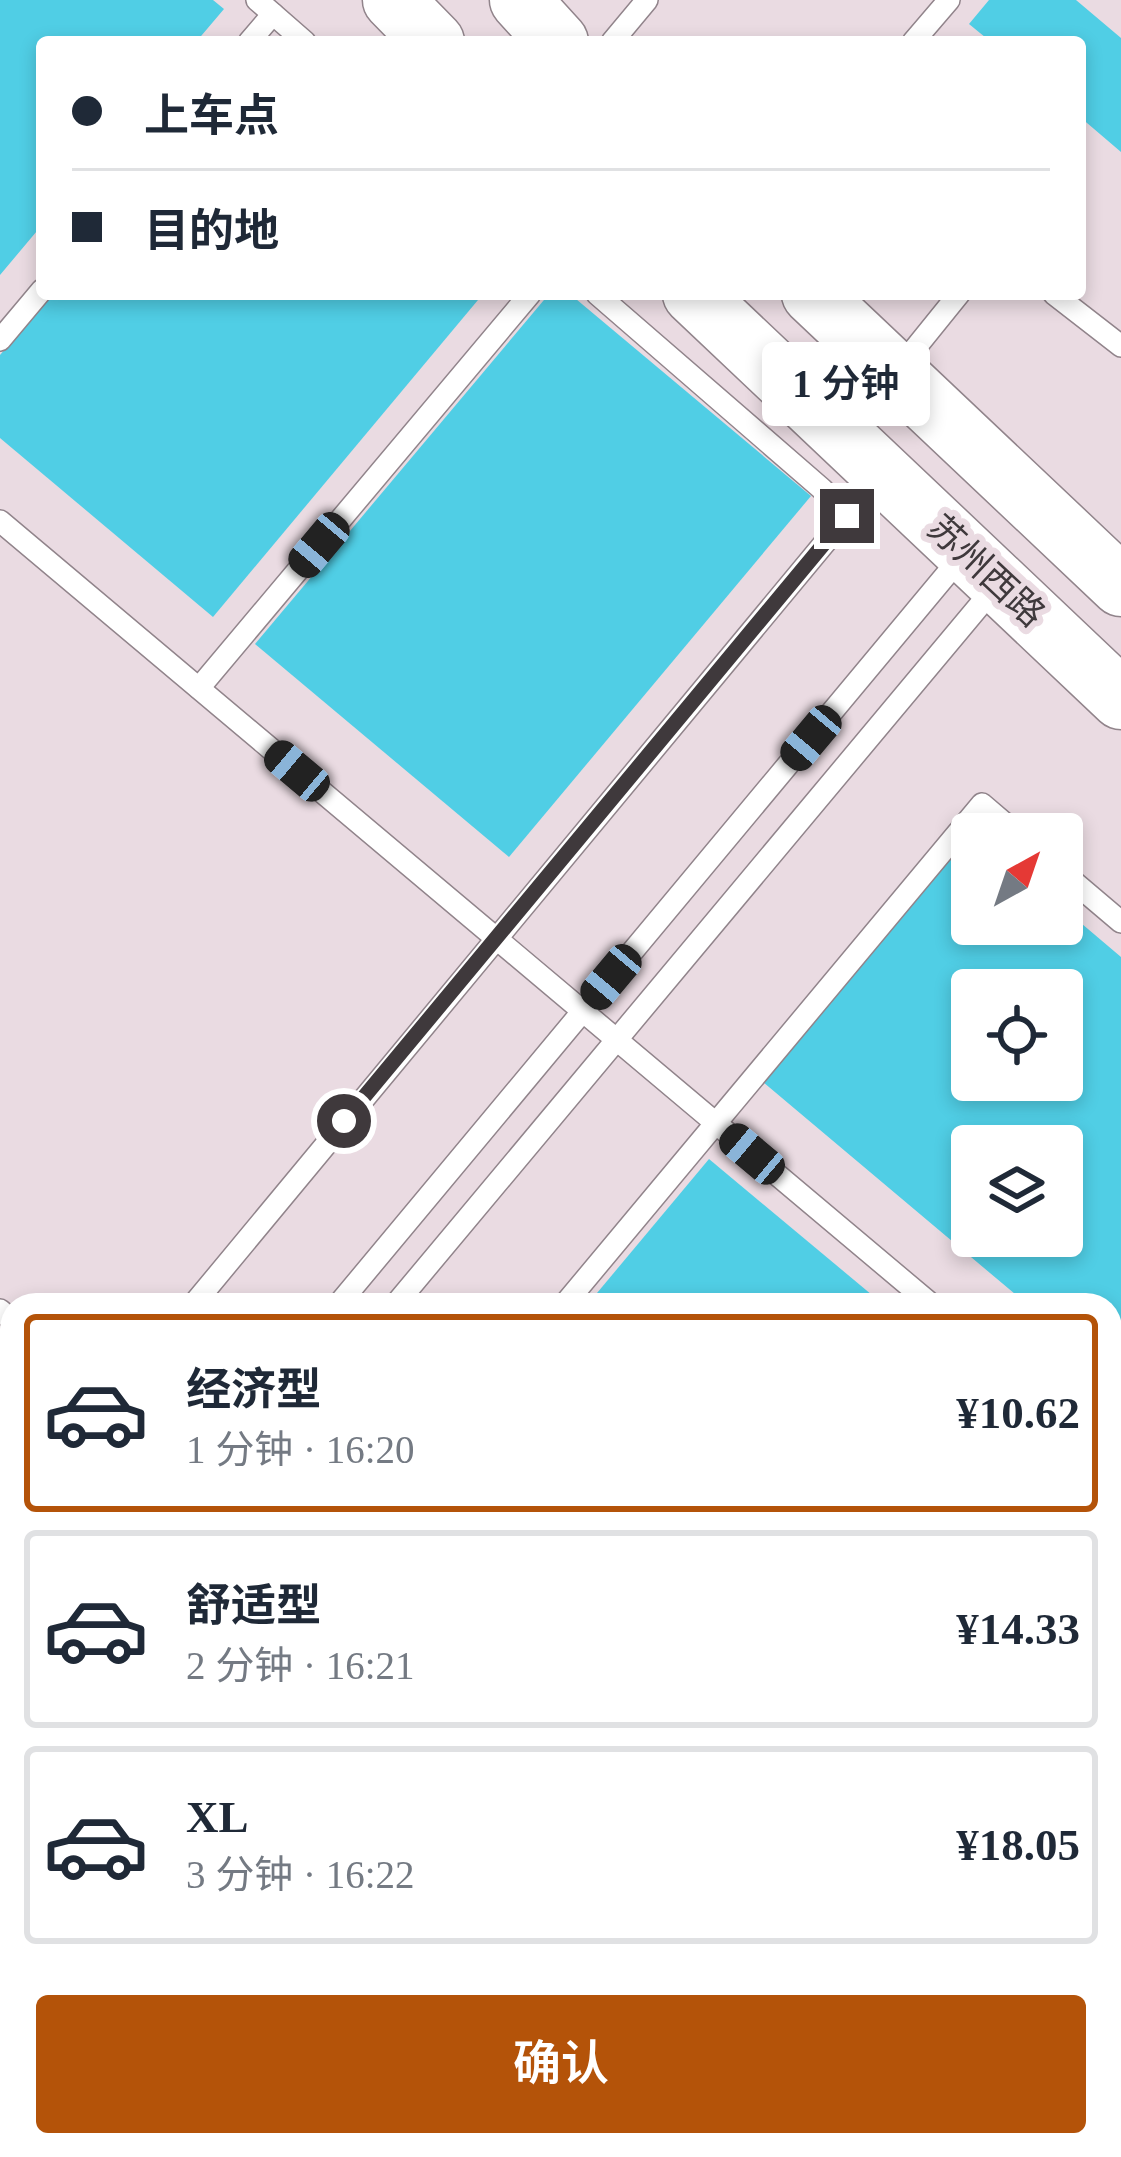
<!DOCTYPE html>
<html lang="zh">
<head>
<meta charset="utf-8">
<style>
	body { margin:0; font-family:"Times New Roman","Noto Sans SC",serif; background:#f2f2f3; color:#1f2937; height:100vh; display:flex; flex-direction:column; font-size:45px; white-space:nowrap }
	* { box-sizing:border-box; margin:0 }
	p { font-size:39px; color:#747a83 }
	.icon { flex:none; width:66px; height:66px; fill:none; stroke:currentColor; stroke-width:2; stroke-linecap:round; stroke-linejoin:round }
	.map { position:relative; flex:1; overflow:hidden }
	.drawer { position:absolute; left:0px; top:1293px; width:1122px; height:864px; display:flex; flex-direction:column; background:#fff; border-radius:36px 36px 0 0; box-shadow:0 6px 18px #0003 }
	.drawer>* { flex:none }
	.hud { position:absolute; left:36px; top:36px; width:1050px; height:264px; border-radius:12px; box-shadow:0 6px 18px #0003; display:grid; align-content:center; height:264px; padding:0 36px; background:#fff }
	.needle { width:78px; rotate:40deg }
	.fabs { position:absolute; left:951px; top:813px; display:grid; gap:24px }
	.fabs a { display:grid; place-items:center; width:132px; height:132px; border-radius:12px; background:#fff; box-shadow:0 6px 18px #0003; font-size:60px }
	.end { position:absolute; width:54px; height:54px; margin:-27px; border:15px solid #3f393c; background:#fff; box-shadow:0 0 0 6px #fff }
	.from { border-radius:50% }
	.bubble { position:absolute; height:84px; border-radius:12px; background:#fff; box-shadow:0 6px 18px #0003; font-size:39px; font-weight:600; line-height:84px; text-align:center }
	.car { position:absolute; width:36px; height:72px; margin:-36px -18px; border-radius:15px; box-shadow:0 0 9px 3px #0007; background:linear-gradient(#222 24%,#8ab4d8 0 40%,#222 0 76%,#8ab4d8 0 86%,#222 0) }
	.hud b { display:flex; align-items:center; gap:42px; height:114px; font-size:45px }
	.hud b+b { border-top:3px solid #e0e1e3 }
	.hud i { width:30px; height:30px; background:#1f2937 }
	ul { padding:21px 0 0; list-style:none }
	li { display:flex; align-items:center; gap:36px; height:198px; margin:0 24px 18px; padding:0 12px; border:6px solid #e0e1e3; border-radius:12px }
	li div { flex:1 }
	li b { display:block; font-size:45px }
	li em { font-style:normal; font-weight:600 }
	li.current { border-color:#b45309 }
	li>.icon { width:108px; height:108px; stroke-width:1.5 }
	.primary-button { display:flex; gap:24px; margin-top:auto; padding:24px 36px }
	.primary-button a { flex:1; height:138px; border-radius:12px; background:#b45309; color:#fff; font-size:48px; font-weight:600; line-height:138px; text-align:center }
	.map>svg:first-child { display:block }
	.building { fill:#50cee5; fill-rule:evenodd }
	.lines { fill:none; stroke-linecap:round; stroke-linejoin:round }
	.service-casing { stroke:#91848b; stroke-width:24 }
	.secondary-casing { stroke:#91848b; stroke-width:63 }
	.service { stroke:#fff; stroke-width:21 }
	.secondary { stroke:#fff; stroke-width:60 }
	.route { stroke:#3f393c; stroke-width:15 }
	.labels { text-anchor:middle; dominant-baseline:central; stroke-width:12; stroke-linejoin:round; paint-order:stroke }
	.street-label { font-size:36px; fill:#3f393c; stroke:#eadbe2 }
</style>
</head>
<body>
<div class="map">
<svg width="1121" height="2157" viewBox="0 0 1121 2157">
	<rect width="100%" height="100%" fill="#eadbe2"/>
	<g class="building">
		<polygon points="0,0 213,0 224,9 196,42 42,42 42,225 0,275"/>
		<polygon points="989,0 1076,0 1121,38 1121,152 1080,117 1080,42 991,42 969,24"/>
		<polygon points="51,294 483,294 213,617 0,438 0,355"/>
		<polygon points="549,294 570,294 811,496 509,857 255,644"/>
		<path d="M972,833V924H1062V907L1121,957V1383L1110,1373V1305H1028L763,1082ZM972,990H1062V1080H972ZM972,1146H1062V1236H972Z"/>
		<polygon points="709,1159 884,1305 587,1305"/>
		<polygon points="0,1399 12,1409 12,1449 0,1463"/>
		<polygon points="1110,1516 1121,1525 1121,1766 1110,1780"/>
		<polygon points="1121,1841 1121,2128 1110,2119 1110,1854"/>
		<polygon points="376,2145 796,2145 786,2157 365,2157"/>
	</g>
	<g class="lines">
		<defs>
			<g id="service">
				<polyline points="257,0 305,42"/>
				<polyline points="249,42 273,14"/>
				<polyline points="612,42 647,0"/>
				<polyline points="913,42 949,0"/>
				<polyline points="1054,294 1121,346"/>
				<polyline points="0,340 42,290"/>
				<polyline points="896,372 959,294"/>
				<polyline points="0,521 932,1305"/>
				<polyline points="199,688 530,294"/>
				<polyline points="1062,872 1121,922"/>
				<polyline points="193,1305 847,516 822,489 597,294"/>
				<polyline points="338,1305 961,557"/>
				<polyline points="395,1305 995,587"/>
				<polyline points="564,1305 982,804 1017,834"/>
				<polyline points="0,1310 12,1320"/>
				<polyline points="1110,1454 1121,1463"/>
				<polyline points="0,1540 12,1525"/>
				<polyline points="0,1710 12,1695"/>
				<polyline points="0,1778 12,1763"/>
				<polyline points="1110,1829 1121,1816"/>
				<polyline points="0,1979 12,1965"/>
				<polyline points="0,2113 12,2123"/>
				<polyline points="38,2145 52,2157"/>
				<polyline points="1017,2145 1032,2157"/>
				<polyline points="338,2157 348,2145"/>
				<polyline points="836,2157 846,2145"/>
			</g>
			<g id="secondary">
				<polyline points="393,0 434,42"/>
				<polyline points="520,0 558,42"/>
				<polyline points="693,294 1121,699"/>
				<polyline points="812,294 1121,586"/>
			</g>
		</defs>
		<use href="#service" class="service-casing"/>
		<use href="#secondary" class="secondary-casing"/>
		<use href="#service" class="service"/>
		<use href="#secondary" class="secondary"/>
	</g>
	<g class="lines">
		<polyline class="route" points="344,1121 847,516"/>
	</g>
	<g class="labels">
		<g class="street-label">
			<text transform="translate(986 571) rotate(43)">苏州西路</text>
		</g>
	</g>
</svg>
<div class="fabs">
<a><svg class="needle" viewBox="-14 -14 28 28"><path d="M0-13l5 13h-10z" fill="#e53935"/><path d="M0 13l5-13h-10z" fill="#747a83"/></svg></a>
<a><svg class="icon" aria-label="locate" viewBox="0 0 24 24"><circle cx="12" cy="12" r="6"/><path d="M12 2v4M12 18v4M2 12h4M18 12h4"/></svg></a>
<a><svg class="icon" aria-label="layers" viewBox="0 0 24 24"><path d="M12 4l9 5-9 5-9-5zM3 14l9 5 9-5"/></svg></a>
</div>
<i class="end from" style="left:344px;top:1121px"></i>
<i class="end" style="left:847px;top:516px"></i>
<div class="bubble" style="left:762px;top:342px;width:168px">1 分钟</div>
<i class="car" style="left:319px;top:545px;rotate:220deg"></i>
<i class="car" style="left:811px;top:738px;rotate:220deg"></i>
<i class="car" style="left:297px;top:771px;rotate:310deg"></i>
<i class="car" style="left:611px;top:977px;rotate:220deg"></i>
<i class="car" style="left:752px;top:1154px;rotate:310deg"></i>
<div class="hud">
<b><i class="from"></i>上车点</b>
<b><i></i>目的地</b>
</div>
<section class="drawer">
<ul>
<li class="current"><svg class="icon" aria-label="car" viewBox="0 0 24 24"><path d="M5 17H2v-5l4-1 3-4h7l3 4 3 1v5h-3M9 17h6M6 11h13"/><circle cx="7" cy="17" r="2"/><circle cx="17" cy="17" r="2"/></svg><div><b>经济型</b><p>1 分钟 · 16:20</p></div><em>¥10.62</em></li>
<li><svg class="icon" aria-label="car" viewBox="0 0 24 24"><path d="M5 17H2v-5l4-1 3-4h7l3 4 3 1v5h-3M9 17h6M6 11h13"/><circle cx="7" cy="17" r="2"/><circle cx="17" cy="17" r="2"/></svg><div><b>舒适型</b><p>2 分钟 · 16:21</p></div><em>¥14.33</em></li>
<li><svg class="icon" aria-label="car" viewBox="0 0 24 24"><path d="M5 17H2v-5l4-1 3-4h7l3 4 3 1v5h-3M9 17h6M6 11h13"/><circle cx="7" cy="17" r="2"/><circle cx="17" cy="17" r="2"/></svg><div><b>XL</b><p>3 分钟 · 16:22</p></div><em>¥18.05</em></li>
</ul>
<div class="primary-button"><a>确认</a></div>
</section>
</div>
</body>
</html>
